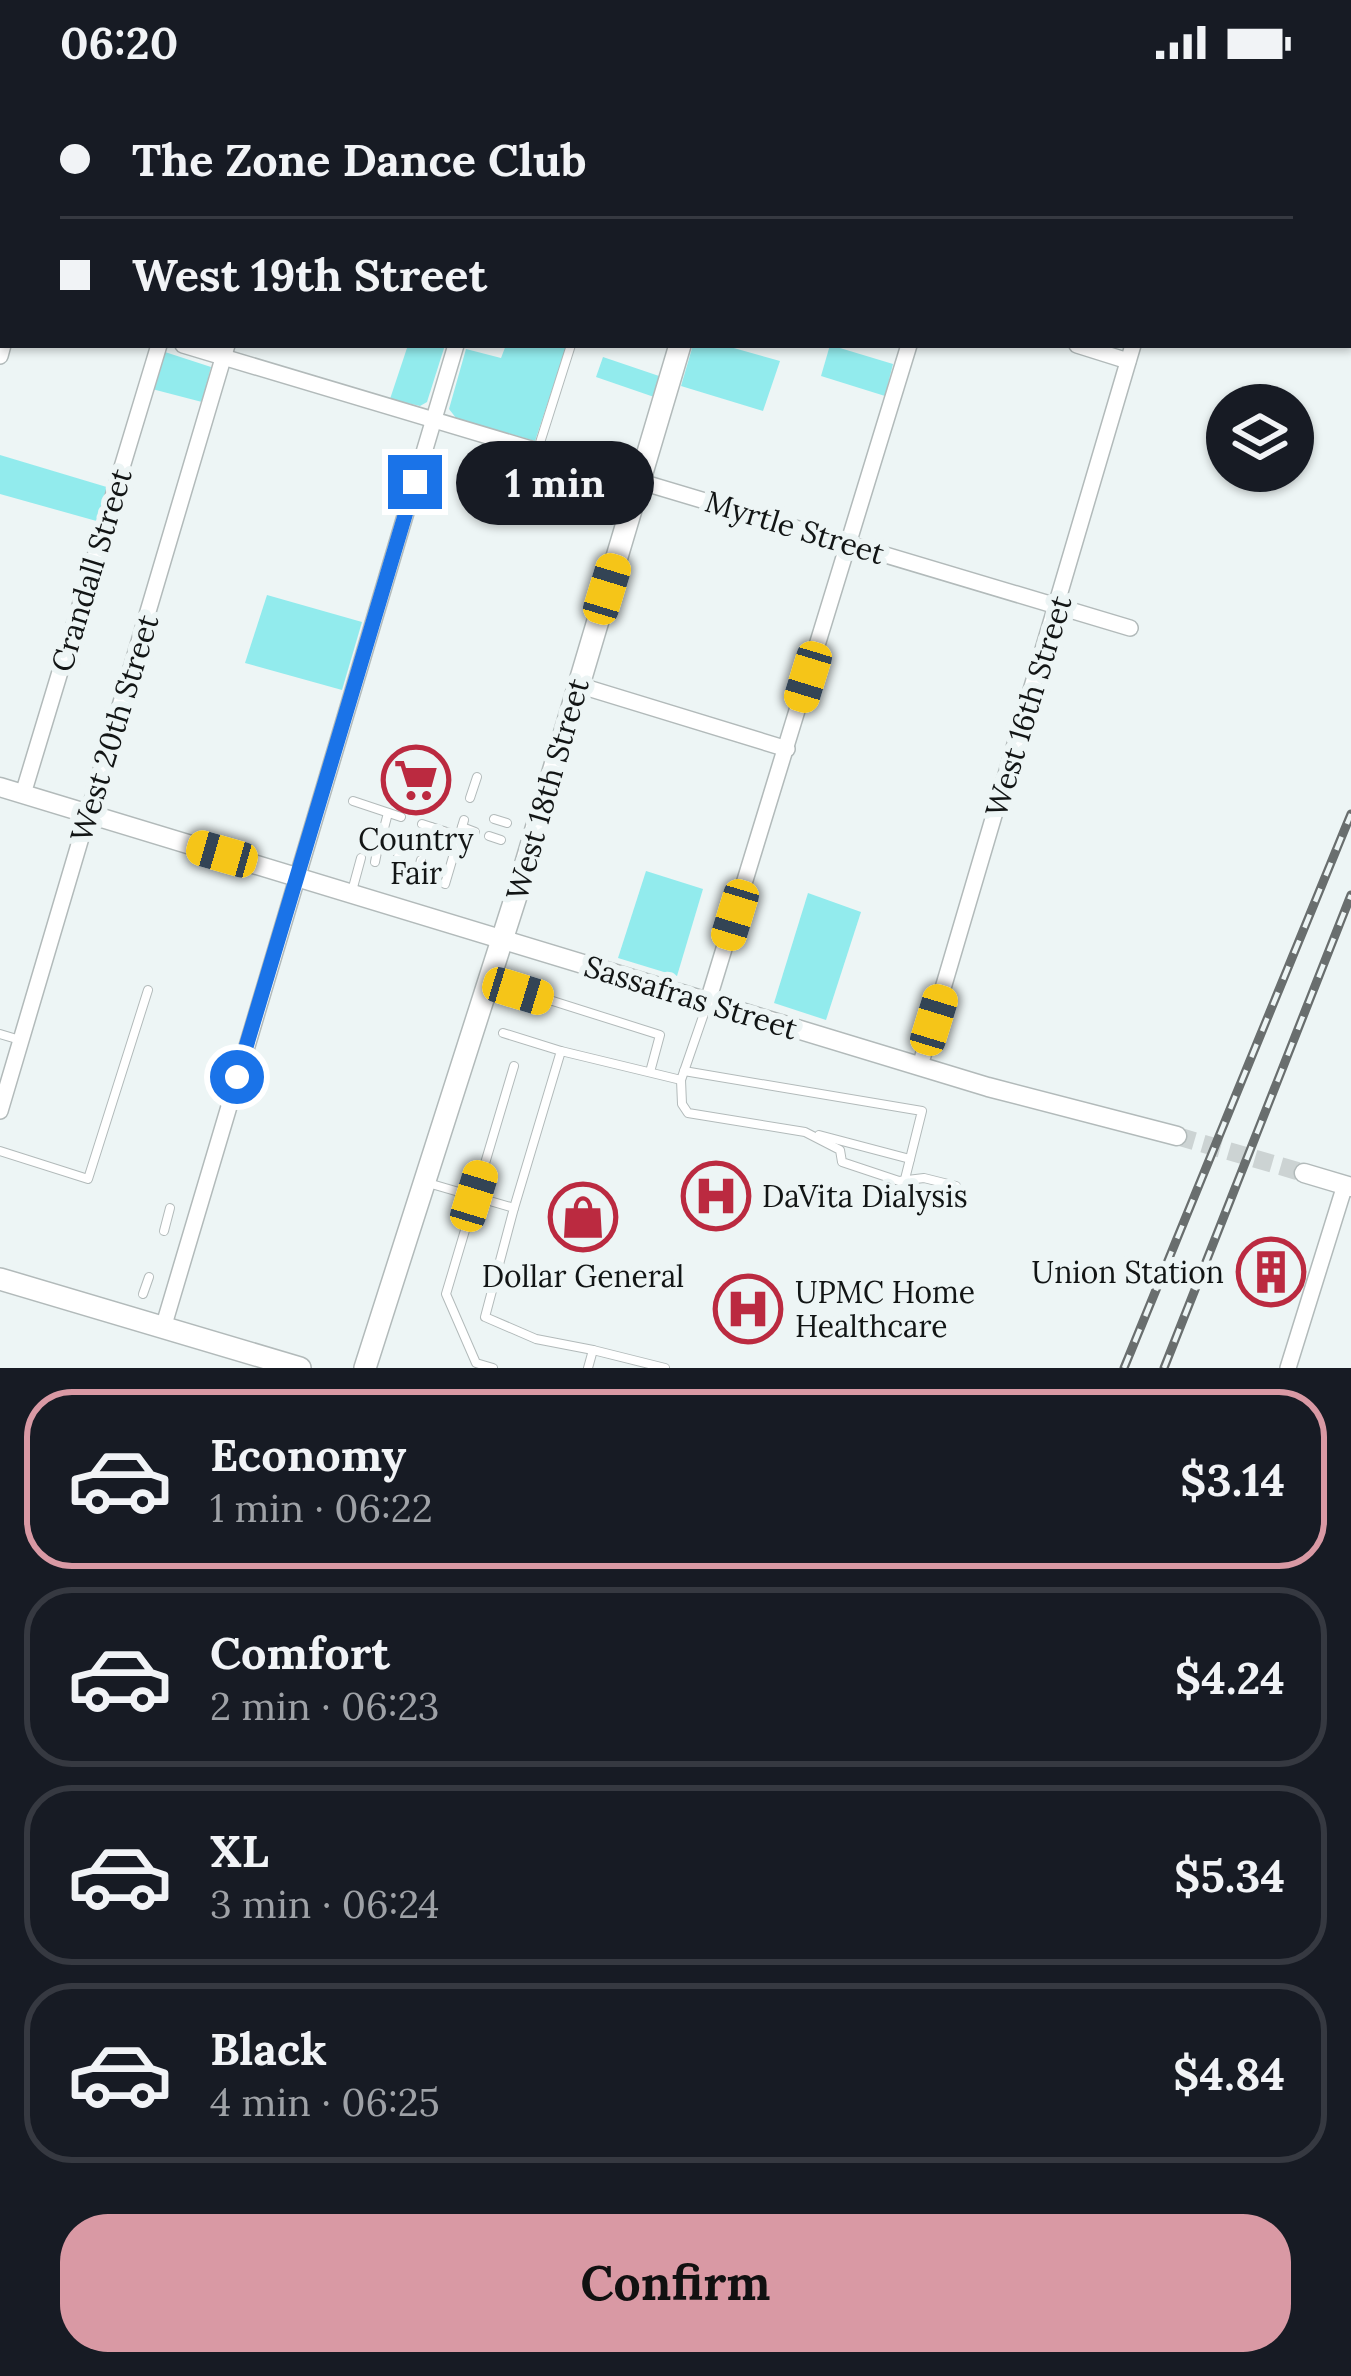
<!DOCTYPE html>
<html lang="en">
<head>
<meta charset="utf-8">
<style>
	body { margin:0; font-family:Lora,serif; background:#242831; color:#f1f3f6; height:100vh; display:flex; flex-direction:column; font-size:45px; white-space:nowrap }
	* { box-sizing:border-box; margin:0 }
	p { font-size:39px; color:#9ea1a6 }
	.icon { flex:none; width:66px; height:66px; fill:none; stroke:currentColor; stroke-width:2; stroke-linecap:round; stroke-linejoin:round }
	.map { position:relative; height:1284px; overflow:hidden }
	.sheet { display:flex; flex-direction:column; background:#171b24; flex:1 }
	.sheet>* { flex:none }
	.guide { position:absolute; left:0px; top:0px; width:1353px; height:264px; box-shadow:0 3px 9px #0004; display:grid; align-content:center; height:264px; padding:0 60px; background:#171b24 }
	.controls { position:absolute; left:1206px; top:300px; display:grid; gap:24px }
	.controls a { display:grid; place-items:center; width:108px; height:108px; border-radius:50%; background:#171b24; box-shadow:0 3px 9px #0004; font-size:60px }
	.end { position:absolute; width:54px; height:54px; margin:-27px; border:15px solid #1a73e8; background:#fff; box-shadow:0 0 0 6px #fff }
	.from { border-radius:50% }
	.bubble { position:absolute; height:84px; border-radius:42px; background:#171b24; box-shadow:0 3px 9px #0004; font-size:39px; font-weight:800; line-height:84px; text-align:center }
	.car { position:absolute; width:36px; height:72px; margin:-36px -18px; border-radius:15px; box-shadow:0 0 9px 3px #0007; background:linear-gradient(#f5c518 24%,#345 0 40%,#f5c518 0 76%,#345 0 86%,#f5c518 0) }
	.guide b { display:flex; align-items:center; gap:42px; height:114px; font-size:45px }
	.guide b+b { border-top:3px solid #363941 }
	.guide i { width:30px; height:30px; background:#f1f3f6 }
	ul { padding:21px 0 0; list-style:none }
	li { display:flex; align-items:center; gap:36px; height:180px; margin:0 24px 18px; padding:0 36px; border:6px solid #363941; border-radius:48px }
	li div { flex:1 }
	li b { display:block; font-size:45px }
	li em { font-style:normal; font-weight:800 }
	li.on { border-color:#d999a4 }
	li>.icon { width:108px; height:108px; stroke-width:1.5 }
	.button { display:flex; gap:24px; margin-top:auto; padding:24px 60px }
	.button a { flex:1; height:138px; border-radius:48px; background:#d999a4; color:#111; font-size:48px; font-weight:800; line-height:138px; text-align:center }
	.status { display:flex; justify-content:space-between; align-items:center; height:84px; padding:0 60px; background:#171b24; direction:ltr }
	.status svg { height:33px; fill:currentColor }
	.map>svg:first-child { display:block }
	.green { fill:#92ebed }
	.lines { fill:none; stroke-linecap:round; stroke-linejoin:round }
	.tertiary-tunnel { stroke:#ccd3d3; stroke-width:18; stroke-dasharray:18 9; stroke-linecap:butt }
	.service-casing { stroke:#b2baba; stroke-width:10 }
	.minor-casing { stroke:#b2baba; stroke-width:18 }
	.tertiary-casing { stroke:#b2baba; stroke-width:21 }
	.secondary-casing { stroke:#b2baba; stroke-width:24 }
	.service { stroke:#fff; stroke-width:8 }
	.minor { stroke:#fff; stroke-width:15 }
	.tertiary { stroke:#fff; stroke-width:18 }
	.secondary { stroke:#fff; stroke-width:21 }
	.rail-casing { stroke:#696e6e; stroke-width:9 }
	.rail { stroke:#edf5f5; stroke-width:4.5; stroke-dasharray:14; stroke-linecap:butt }
	.route { stroke:#1a73e8; stroke-width:15 }
	.labels { text-anchor:middle; dominant-baseline:central; stroke-width:12; stroke-linejoin:round; paint-order:stroke }
	.street-label { font-size:30px; fill:#121515; stroke:#edf5f5 }
	.poi-label { font-size:30px; fill:#121515; stroke:#edf5f5 }
</style>
</head>
<body>
<div class="status"><b>06:20</b><svg viewBox="0 0 49 12"><path d="M0 12V9h3v3zM5 12V6h3v6zM10 12V3h3v9zM15 12V0h3v12zM26 1h20v11H26zM47 4h2v5h-2z"/></svg></div>
<div class="map">
<svg width="1351" height="1284" viewBox="0 0 1351 1284">
	<rect width="100%" height="100%" fill="#edf5f5"/>
	<g class="green">
		<polygon points="408,261 445,261 427,318 420,322 390,315"/>
		<polygon points="506,261 567,261 535,357 456,334 449,325 466,265 501,274"/>
		<polygon points="693,261 723,261 780,277 763,327 681,302"/>
		<polygon points="830,261 893,280 885,312 821,292"/>
		<polygon points="165,268 211,283 202,318 152,305"/>
		<polygon points="603,273 662,293 657,314 596,293"/>
		<polygon points="0,371 110,404 100,438 0,410"/>
		<polygon points="267,511 362,538 342,606 245,579"/>
		<polygon points="646,787 703,805 677,892 618,874"/>
		<polygon points="808,809 861,828 826,936 774,919"/>
	</g>
	<g class="lines">
		<polyline class="tertiary-tunnel" points="1177,1052 1304,1089"/>
		<defs>
			<g id="service">
				<polyline points="193,3 194,0"/>
				<polyline points="650,3 651,0"/>
				<polyline points="871,3 872,0"/>
				<polyline points="538,365 571,261"/>
				<polyline points="470,714 477,693"/>
				<polyline points="353,717 401,733"/>
				<polyline points="494,735 507,739"/>
				<polyline points="422,740 459,752"/>
				<polyline points="462,743 475,748"/>
				<polyline points="383,748 388,729"/>
				<polyline points="489,752 501,756"/>
				<polyline points="426,761 431,743"/>
				<polyline points="375,778 378,763"/>
				<polyline points="395,784 399,769"/>
				<polyline points="417,791 421,776"/>
				<polyline points="445,800 464,736"/>
				<polyline points="352,807 361,774"/>
				<polyline points="518,906 660,951 650,988"/>
				<polyline points="503,949 561,967"/>
				<polyline points="0,950 20,956"/>
				<polyline points="684,987 922,1027 905,1095"/>
				<polyline points="681,996 682,1020 688,1029 805,1048 840,1066 842,1078 899,1097 924,1094 956,1102"/>
				<polyline points="819,1051 910,1075"/>
				<polyline points="0,1067 88,1095 148,906"/>
				<polyline points="428,1099 514,1124 485,1233 536,1255 593,1266 588,1284"/>
				<polyline points="514,1124 561,967 681,996 708,918"/>
				<polyline points="164,1147 170,1124"/>
				<polyline points="143,1210 149,1193"/>
				<polyline points="593,1266 665,1284"/>
				<polyline points="493,1284 476,1279 446,1210 514,982"/>
			</g>
			<g id="minor">
				<polyline points="964,0 974,3"/>
				<polyline points="80,3 81,0"/>
				<polyline points="304,3 305,0"/>
				<polyline points="531,3 532,0"/>
				<polyline points="986,3 987,0"/>
				<polyline points="1206,3 1207,0"/>
				<polyline points="1326,3 1327,0"/>
				<polyline points="1350,115 1351,116"/>
				<polyline points="0,205 3,206"/>
				<polyline points="183,261 1130,544"/>
				<polyline points="1077,261 1128,277"/>
				<polyline points="0,272 3,261"/>
				<polyline points="578,601 787,665"/>
				<polyline points="23,710 159,261"/>
				<polyline points="708,917 909,261"/>
				<polyline points="920,982 1133,261"/>
				<polyline points="0,1027 227,261"/>
				<polyline points="163,1244 456,261"/>
				<polyline points="1288,1284 1345,1101"/>
			</g>
			<g id="tertiary">
				<polyline points="0,703 988,1003 1177,1052"/>
				<polyline points="1304,1089 1351,1103"/>
			</g>
			<g id="secondary">
				<polyline points="757,3 758,0"/>
				<polyline points="0,1195 300,1284"/>
				<polyline points="365,1284 517,809 680,261"/>
			</g>
		</defs>
		<use href="#service" class="service-casing"/>
		<use href="#minor" class="minor-casing"/>
		<use href="#tertiary" class="tertiary-casing"/>
		<use href="#secondary" class="secondary-casing"/>
		<use href="#service" class="service"/>
		<use href="#minor" class="minor"/>
		<use href="#tertiary" class="tertiary"/>
		<use href="#secondary" class="secondary"/>
		<defs>
			<g id="rail">
				<polyline points="1124,1284 1351,730"/>
				<polyline points="1164,1284 1351,811"/>
			</g>
		</defs>
		<use href="#rail" class="rail-casing"/>
		<use href="#rail" class="rail"/>
	</g>
	<g class="lines">
		<polyline class="route" points="237,993 415,398"/>
	</g>
	<defs>
		<symbol id="supermarket-ring" viewBox="-11 -11 22 22"><circle r="9.5" fill="#edf5f5" stroke="#bb2a40" stroke-width="1.5"/><path d="M-6-5.5h2.5l.6 2H6L4.5 2H-2.5L-4.4-4H-6ZM-1.5 3.2a1.3 1.3 0 1 0 .1 0ZM3 3.2a1.3 1.3 0 1 0 .1 0Z" fill="#bb2a40"/></symbol>
		<symbol id="hospital-ring" viewBox="-11 -11 22 22"><circle r="9.5" fill="#edf5f5" stroke="#bb2a40" stroke-width="1.5"/><path d="M-5-5h3v3.5h4V-5h3V5h-3V1.5h-4V5h-3Z" fill="#bb2a40"/></symbol>
		<symbol id="shop-ring" viewBox="-11 -11 22 22"><circle r="9.5" fill="#edf5f5" stroke="#bb2a40" stroke-width="1.5"/><path d="M-5-2.5h2.3a2.7 3.5 0 0 1 5.4 0H5L5.5 6h-11ZM-1.5-2.5h3a1.5 2.3 0 0 0-3 0Z" fill="#bb2a40"/></symbol>
		<symbol id="building-ring" viewBox="-11 -11 22 22"><circle r="9.5" fill="#edf5f5" stroke="#bb2a40" stroke-width="1.5"/><path d="M-4-6H4V6H1V3H-1V6H-4ZM-2.5-4.3h1.7v1.8h-1.7ZM.8-4.3h1.7v1.8H.8ZM-2.5-1h1.7V.8h-1.7ZM.8-1h1.7V.8H.8Z" fill="#bb2a40"/></symbol>
	</defs>
	<g fill-rule="evenodd">
		<use href="#supermarket-ring" x="378" y="658" width="76" height="76"/>
		<use href="#hospital-ring" x="678" y="1074" width="76" height="76"/>
		<use href="#shop-ring" x="545" y="1095" width="76" height="76"/>
		<use href="#building-ring" x="1233" y="1150" width="76" height="76"/>
		<use href="#hospital-ring" x="710" y="1187" width="76" height="76"/>
	</g>
	<g class="labels">
		<g class="street-label">
			<text transform="translate(795 443) rotate(17)">Myrtle Street</text>
			<text transform="translate(91 486) rotate(-73)">Crandall Street</text>
			<text transform="translate(1028 622) rotate(-73)">West 16th Street</text>
			<text transform="translate(114 644) rotate(-73)">West 20th Street</text>
			<text transform="translate(547 705) rotate(-74)">West 18th Street</text>
			<text transform="translate(691 913) rotate(17)">Sassafras Street</text>
		</g>
		<g class="poi-label">
			<text x="416" y="755">Country<tspan x="416" dy="34">Fair</tspan></text>
			<text x="762" y="1112" text-anchor="start">DaVita Dialysis</text>
			<text x="1224" y="1188" text-anchor="end">Union Station</text>
			<text x="583" y="1192">Dollar General</text>
			<text x="795" y="1208" text-anchor="start">UPMC Home<tspan x="795" dy="34">Healthcare</tspan></text>
		</g>
	</g>
</svg>
<div class="controls">
<a><svg class="icon" aria-label="layers" viewBox="0 0 24 24"><path d="M12 4l9 5-9 5-9-5zM3 14l9 5 9-5"/></svg></a>
</div>
<i class="end from" style="left:237px;top:993px"></i>
<i class="end" style="left:415px;top:398px"></i>
<div class="bubble" style="left:456px;top:357px;width:198px">1 min</div>
<i class="car" style="left:607px;top:505px;rotate:17deg"></i>
<i class="car" style="left:808px;top:593px;rotate:197deg"></i>
<i class="car" style="left:222px;top:770px;rotate:286deg"></i>
<i class="car" style="left:735px;top:831px;rotate:197deg"></i>
<i class="car" style="left:518px;top:907px;rotate:107deg"></i>
<i class="car" style="left:934px;top:936px;rotate:17deg"></i>
<i class="car" style="left:474px;top:1112px;rotate:17deg"></i>
<div class="guide">
<b><i class="from"></i>The Zone Dance Club</b>
<b><i></i>West 19th Street</b>
</div>
</div>
<section class="sheet">
<ul>
<li class="on"><svg class="icon" aria-label="car" viewBox="0 0 24 24"><path d="M5 17H2v-5l4-1 3-4h7l3 4 3 1v5h-3M9 17h6M6 11h13"/><circle cx="7" cy="17" r="2"/><circle cx="17" cy="17" r="2"/></svg><div><b>Economy</b><p>1 min · 06:22</p></div><em>$3.14</em></li>
<li><svg class="icon" aria-label="car" viewBox="0 0 24 24"><path d="M5 17H2v-5l4-1 3-4h7l3 4 3 1v5h-3M9 17h6M6 11h13"/><circle cx="7" cy="17" r="2"/><circle cx="17" cy="17" r="2"/></svg><div><b>Comfort</b><p>2 min · 06:23</p></div><em>$4.24</em></li>
<li><svg class="icon" aria-label="car" viewBox="0 0 24 24"><path d="M5 17H2v-5l4-1 3-4h7l3 4 3 1v5h-3M9 17h6M6 11h13"/><circle cx="7" cy="17" r="2"/><circle cx="17" cy="17" r="2"/></svg><div><b>XL</b><p>3 min · 06:24</p></div><em>$5.34</em></li>
<li><svg class="icon" aria-label="car" viewBox="0 0 24 24"><path d="M5 17H2v-5l4-1 3-4h7l3 4 3 1v5h-3M9 17h6M6 11h13"/><circle cx="7" cy="17" r="2"/><circle cx="17" cy="17" r="2"/></svg><div><b>Black</b><p>4 min · 06:25</p></div><em>$4.84</em></li>
</ul>
<div class="button"><a>Confirm</a></div>
</section>
</body>
</html>
